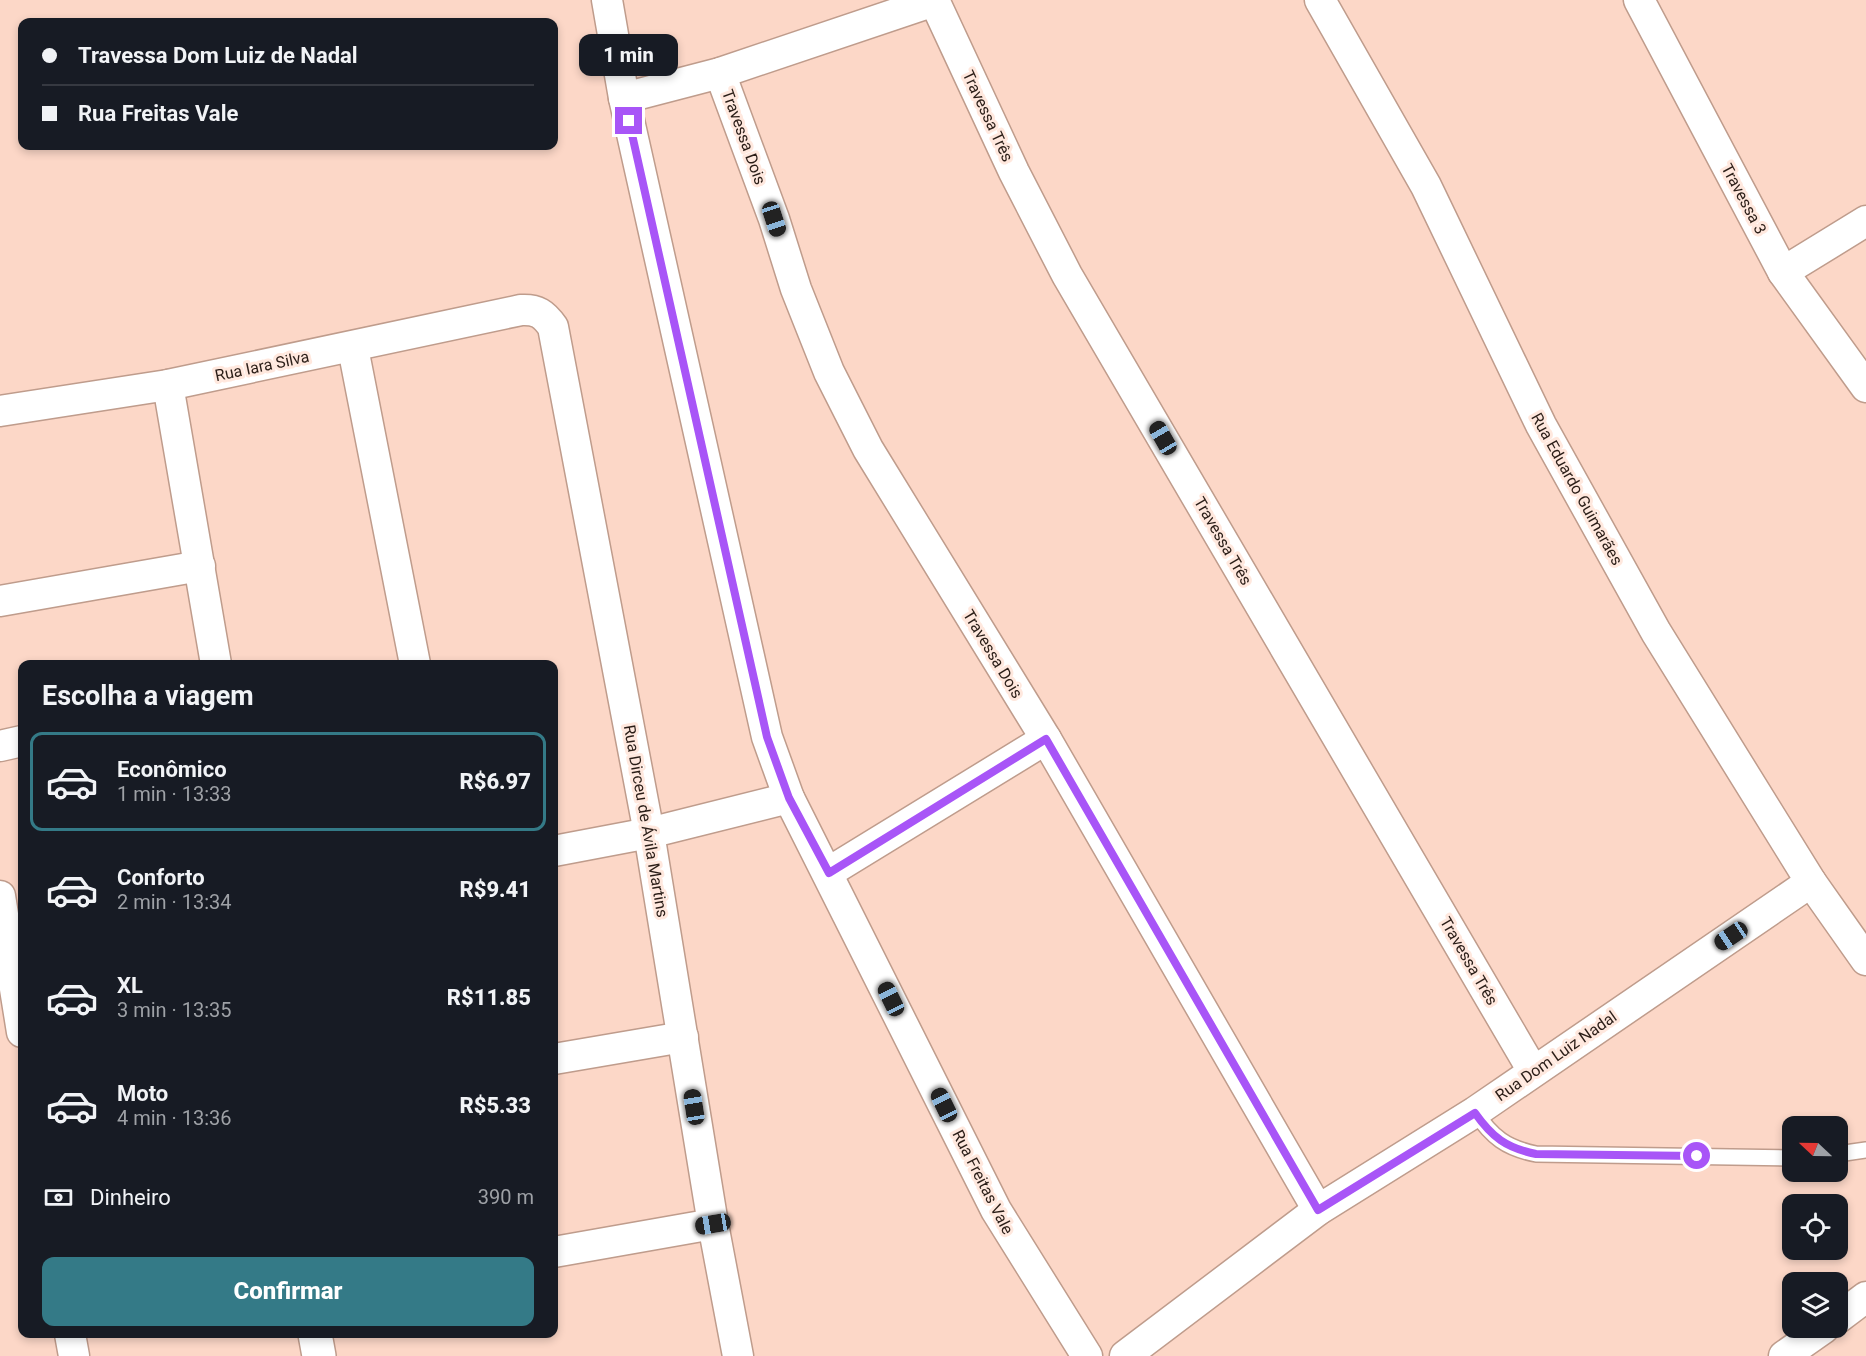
<!DOCTYPE html>
<html lang="pt">
<head>
<meta charset="utf-8">
<style>
	body { margin:0; font-family:Roboto,sans-serif; background:#242831; color:#f1f3f6; height:100vh; display:flex; flex-direction:column; font-size:22px; white-space:nowrap }
	* { box-sizing:border-box; margin:0 }
	p { font-size:20px; color:#9ea1a6 }
	.icon { flex:none; width:33px; height:33px; fill:none; stroke:currentColor; stroke-width:2; stroke-linecap:round; stroke-linejoin:round }
	.map { position:relative; flex:1; overflow:hidden }
	.panel { position:absolute; left:18px; top:660px; width:540px; height:678px; display:flex; flex-direction:column; background:#171b24; border-radius:12px; box-shadow:0 3px 9px #0003 }
	.panel>* { flex:none }
	.guide { position:absolute; left:18px; top:18px; width:540px; height:132px; border-radius:12px; box-shadow:0 3px 9px #0003; display:grid; align-content:center; height:132px; padding:0 24px; background:#171b24 }
	.needle { width:39px; rotate:292deg }
	.fabs { position:absolute; left:1782px; top:1116px; display:grid; gap:12px }
	.fabs a { display:grid; place-items:center; width:66px; height:66px; border-radius:12px; background:#171b24; box-shadow:0 3px 9px #0003; font-size:30px }
	.end { position:absolute; width:27px; height:27px; margin:-14px; border:8px solid #a855f7; background:#fff; box-shadow:0 0 0 3px #fff }
	.from { border-radius:50% }
	.bubble { position:absolute; height:42px; border-radius:12px; background:#171b24; box-shadow:0 3px 9px #0003; font-size:20px; font-weight:800; line-height:42px; text-align:center }
	.car { position:absolute; width:18px; height:36px; margin:-18px -9px; border-radius:8px; box-shadow:0 0 4px 2px #0007; background:linear-gradient(#222 24%,#8ab4d8 0 40%,#222 0 76%,#8ab4d8 0 86%,#222 0) }
	.guide b { display:flex; align-items:center; gap:21px; height:57px; font-size:22px }
	.guide b+b { border-top:2px solid #363941 }
	.guide i { width:15px; height:15px; background:#f1f3f6 }
	ul { padding:0; list-style:none }
	li { display:flex; align-items:center; gap:18px; height:99px; margin:0 12px 9px; padding:0 12px; border:3px solid transparent; border-radius:12px }
	li div { flex:1 }
	li b { display:block; font-size:22px }
	li em { font-style:normal; font-weight:800 }
	li.current { border-color:#347a87 }
	li>.icon { width:54px; height:54px; stroke-width:1.5 }
	h2 { padding:0 24px; font-size:27px; line-height:72px }
	.pay { display:flex; align-items:center; gap:15px; height:66px; padding:0 24px; font-size:22px }
	.pay p { margin-inline-start:auto }
	.action { display:flex; gap:12px; margin-top:auto; padding:12px 24px }
	.action a { flex:1; height:69px; border-radius:12px; background:#347a87; color:#fff; font-size:24px; font-weight:800; line-height:69px; text-align:center }
	.map>svg:first-child { display:block }
	.lines { fill:none; stroke-linecap:round; stroke-linejoin:round }
	.lane-casing { stroke:#bf9c8c; stroke-width:18 }
	.street-casing { stroke:#bf9c8c; stroke-width:33 }
	.secondary-casing { stroke:#bf9c8c; stroke-width:36 }
	.lane { stroke:#fff; stroke-width:15 }
	.street { stroke:#fff; stroke-width:30 }
	.secondary { stroke:#fff; stroke-width:33 }
	.route { stroke:#a855f7; stroke-width:8 }
	.labels { text-anchor:middle; dominant-baseline:central; stroke-width:6; stroke-linejoin:round; paint-order:stroke }
	.street-label { font-size:16px; fill:#2a1d17; stroke:#ffe8de }
</style>
</head>
<body>
<div class="map">
<svg width="1866" height="1356" viewBox="0 0 1866 1356">
	<rect width="100%" height="100%" fill="#fcd7c7"/>
	<g class="lines">
		<defs>
			<g id="lane">
				<path d="M1475,1112C1492,1137 1506,1148 1536,1154L1792,1158"/>
				<polyline points="1838,1154 1866,1150"/>
			</g>
			<g id="street">
				<polyline points="607,0 624,98 767,737 789,798 996,1210 1087,1356"/>
				<polyline points="934,0 1014,172 1067,275 1533,1071"/>
				<polyline points="1320,0 1426,186 1541,425 1656,632 1811,882 1866,960"/>
				<polyline points="1639,0 1783,272 1866,387"/>
				<polyline points="720,73 774,219 796,289 829,372 868,449 1046,739 1318,1210"/>
				<polyline points="624,98 720,73 934,1"/>
				<polyline points="1783,272 1866,221"/>
				<polyline points="353,348 415,664"/>
				<polyline points="168,385 216,664"/>
				<path d="M0,411L168,385L521,310C537,309 544,314 553,327L649,833L713,1224L738,1356"/>
				<polyline points="0,601 200,566"/>
				<polyline points="0,746 22,741"/>
				<polyline points="554,851 649,833 789,798"/>
				<polyline points="829,872 1046,739"/>
				<polyline points="0,896 22,1032"/>
				<polyline points="554,1059 683,1037"/>
				<polyline points="554,1252 713,1224"/>
				<polyline points="1838,1318 1866,1297"/>
				<polyline points="70,1334 74,1356"/>
				<polyline points="1125,1356 1318,1210 1475,1112 1811,882"/>
				<polyline points="1784,1356 1824,1328"/>
			</g>
			<g id="secondary">
				<polyline points="0,967 22,962"/>
				<polyline points="315,1334 319,1356"/>
			</g>
		</defs>
		<use href="#lane" class="lane-casing"/>
		<use href="#street" class="street-casing"/>
		<use href="#secondary" class="secondary-casing"/>
		<use href="#lane" class="lane"/>
		<use href="#street" class="street"/>
		<use href="#secondary" class="secondary"/>
	</g>
	<g class="lines">
		<path class="route" d="M629,121L767,737L789,798L829,873L1046,739L1318,1210L1475,1113C1492,1137 1506,1148 1536,1154L1697,1156"/>
	</g>
	<g class="labels">
		<g class="street-label">
			<text transform="translate(988 116) rotate(65)">Travessa Três</text>
			<text transform="translate(744 137) rotate(70)">Travessa Dois</text>
			<text transform="translate(1744 199) rotate(62)">Travessa 3</text>
			<text transform="translate(262 366) rotate(-12)">Rua Iara Silva</text>
			<text transform="translate(1577 489) rotate(61)">Rua Eduardo Guimarães</text>
			<text transform="translate(1223 541) rotate(60)">Travessa Três</text>
			<text transform="translate(993 654) rotate(59)">Travessa Dois</text>
			<text transform="translate(646 821) rotate(80)">Rua Dirceu de Ávila Martins</text>
			<text transform="translate(1469 961) rotate(60)">Travessa Três</text>
			<text transform="translate(1556 1056) rotate(-35)">Rua Dom Luiz Nadal</text>
			<text transform="translate(983 1182) rotate(63)">Rua Freitas Vale</text>
		</g>
	</g>
</svg>
<div class="fabs">
<a><svg class="needle" viewBox="-14 -14 28 28"><path d="M0-13l5 13h-10z" fill="#e53935"/><path d="M0 13l5-13h-10z" fill="#9ea1a6"/></svg></a>
<a><svg class="icon" aria-label="locate" viewBox="0 0 24 24"><circle cx="12" cy="12" r="6"/><path d="M12 2v4M12 18v4M2 12h4M18 12h4"/></svg></a>
<a><svg class="icon" aria-label="layers" viewBox="0 0 24 24"><path d="M12 4l9 5-9 5-9-5zM3 14l9 5 9-5"/></svg></a>
</div>
<i class="end from" style="left:1697px;top:1156px"></i>
<i class="end" style="left:629px;top:121px"></i>
<div class="bubble" style="left:579px;top:34px;width:99px">1 min</div>
<i class="car" style="left:774px;top:219px;rotate:162deg"></i>
<i class="car" style="left:1163px;top:438px;rotate:330deg"></i>
<i class="car" style="left:1731px;top:936px;rotate:236deg"></i>
<i class="car" style="left:891px;top:999px;rotate:334deg"></i>
<i class="car" style="left:944px;top:1105px;rotate:334deg"></i>
<i class="car" style="left:694px;top:1107px;rotate:351deg"></i>
<i class="car" style="left:713px;top:1224px;rotate:260deg"></i>
<div class="guide">
<b><i class="from"></i>Travessa Dom Luiz de Nadal</b>
<b><i></i>Rua Freitas Vale</b>
</div>
<section class="panel">
<h2>Escolha a viagem</h2>
<ul>
<li class="current"><svg class="icon" aria-label="car" viewBox="0 0 24 24"><path d="M5 17H2v-5l4-1 3-4h7l3 4 3 1v5h-3M9 17h6M6 11h13"/><circle cx="7" cy="17" r="2"/><circle cx="17" cy="17" r="2"/></svg><div><b>Econômico</b><p>1 min · 13:33</p></div><em>R$6.97</em></li>
<li><svg class="icon" aria-label="car" viewBox="0 0 24 24"><path d="M5 17H2v-5l4-1 3-4h7l3 4 3 1v5h-3M9 17h6M6 11h13"/><circle cx="7" cy="17" r="2"/><circle cx="17" cy="17" r="2"/></svg><div><b>Conforto</b><p>2 min · 13:34</p></div><em>R$9.41</em></li>
<li><svg class="icon" aria-label="car" viewBox="0 0 24 24"><path d="M5 17H2v-5l4-1 3-4h7l3 4 3 1v5h-3M9 17h6M6 11h13"/><circle cx="7" cy="17" r="2"/><circle cx="17" cy="17" r="2"/></svg><div><b>XL</b><p>3 min · 13:35</p></div><em>R$11.85</em></li>
<li><svg class="icon" aria-label="car" viewBox="0 0 24 24"><path d="M5 17H2v-5l4-1 3-4h7l3 4 3 1v5h-3M9 17h6M6 11h13"/><circle cx="7" cy="17" r="2"/><circle cx="17" cy="17" r="2"/></svg><div><b>Moto</b><p>4 min · 13:36</p></div><em>R$5.33</em></li>
</ul>
<div class="pay"><svg class="icon" aria-label="cash" viewBox="0 0 24 24"><path d="M3 7h18v10H3z"/><circle cx="12" cy="12" r="2"/></svg>Dinheiro<p>390 m</p></div>
<div class="action"><a>Confirmar</a></div>
</section>
</div>
</body>
</html>
